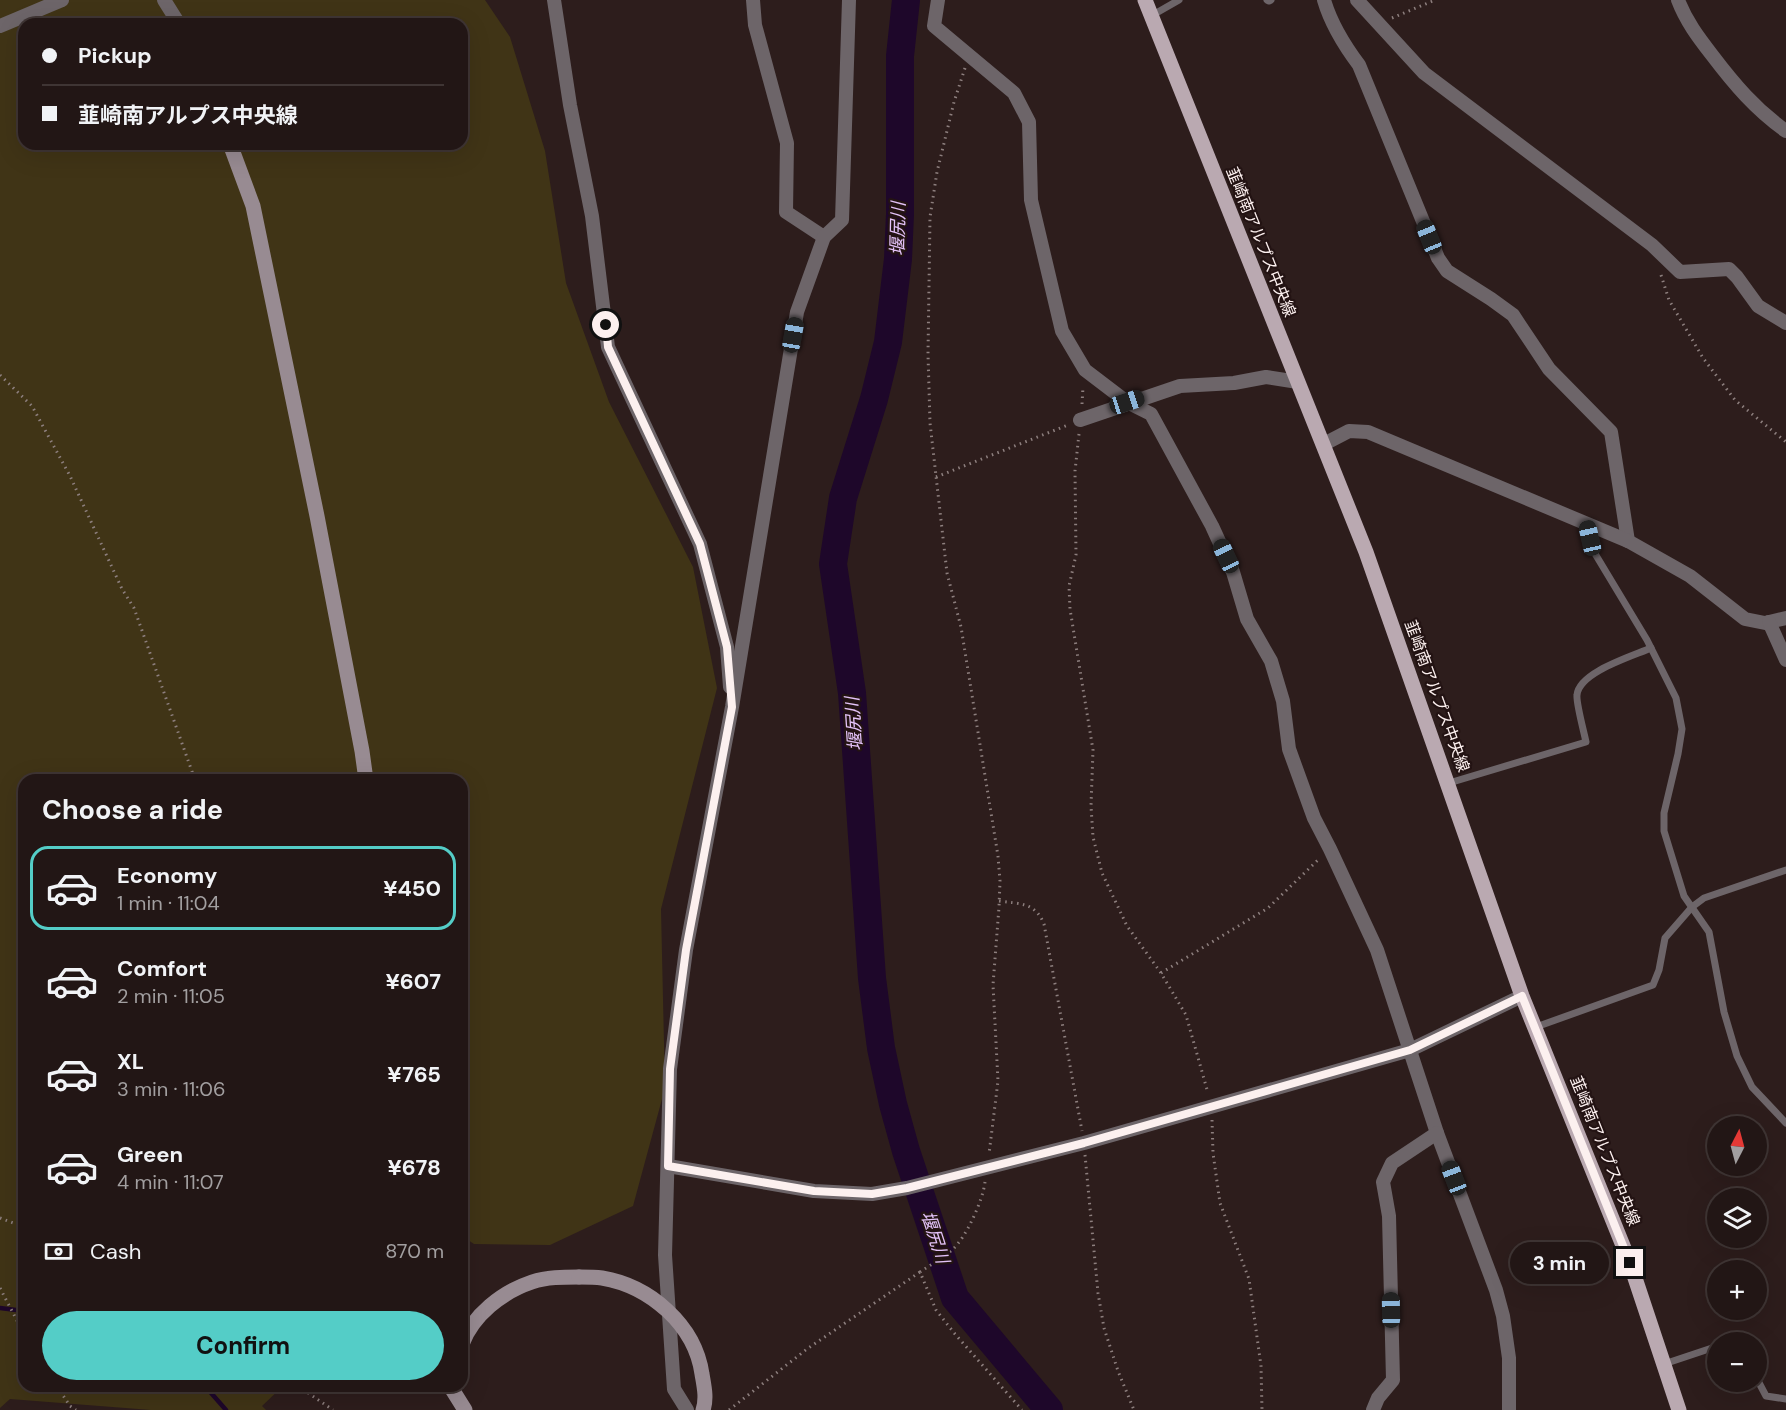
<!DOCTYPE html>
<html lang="en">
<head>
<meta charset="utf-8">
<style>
	body { margin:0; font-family:"DM Sans","Noto Sans JP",sans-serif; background:#2e2322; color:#f1f3f6; height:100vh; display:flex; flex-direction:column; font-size:22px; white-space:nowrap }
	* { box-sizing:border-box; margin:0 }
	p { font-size:20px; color:#a29fa0 }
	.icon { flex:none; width:33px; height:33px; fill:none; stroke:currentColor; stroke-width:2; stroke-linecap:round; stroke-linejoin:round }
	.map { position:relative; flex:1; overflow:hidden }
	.side { position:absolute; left:18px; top:774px; width:450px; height:618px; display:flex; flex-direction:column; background:#221615; border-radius:18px; box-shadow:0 6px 24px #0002,0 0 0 2px #3f3534 }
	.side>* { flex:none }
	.hud { position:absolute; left:18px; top:18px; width:450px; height:132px; border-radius:18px; box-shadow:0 6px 24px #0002,0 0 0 2px #3f3534; display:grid; align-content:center; height:132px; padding:0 24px; background:#221615 }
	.needle { width:39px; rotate:6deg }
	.buttons { position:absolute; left:1707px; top:1116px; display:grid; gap:12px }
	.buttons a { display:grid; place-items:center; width:60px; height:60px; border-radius:50%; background:#221615; box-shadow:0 6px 24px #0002,0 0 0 2px #3f3534; font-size:30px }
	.end { position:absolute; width:27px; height:27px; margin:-14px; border:8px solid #fcf0ef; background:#111; box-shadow:0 0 0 3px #111 }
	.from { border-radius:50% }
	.bubble { position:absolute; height:42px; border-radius:21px; background:#221615; box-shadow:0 6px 24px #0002,0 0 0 2px #3f3534; font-size:20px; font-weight:700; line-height:42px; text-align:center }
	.car { position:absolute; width:18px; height:36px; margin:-18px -9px; border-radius:8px; box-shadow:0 0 4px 2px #0007; background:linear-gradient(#222 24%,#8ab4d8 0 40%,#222 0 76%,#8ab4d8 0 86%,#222 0) }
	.hud b { display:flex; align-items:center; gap:21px; height:57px; font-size:22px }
	.hud b+b { border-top:2px solid #3f3534 }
	.hud i { width:15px; height:15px; background:#f1f3f6 }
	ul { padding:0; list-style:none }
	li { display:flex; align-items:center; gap:18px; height:84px; margin:0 12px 9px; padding:0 12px; border:3px solid transparent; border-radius:18px }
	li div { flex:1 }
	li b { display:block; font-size:22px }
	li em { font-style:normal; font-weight:700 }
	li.selected { border-color:#54cdc7 }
	li>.icon { width:54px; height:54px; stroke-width:1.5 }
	h2 { padding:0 24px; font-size:27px; line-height:72px }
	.pay { display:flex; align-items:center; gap:15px; height:66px; padding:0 24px; font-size:22px }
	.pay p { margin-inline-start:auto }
	.cta { display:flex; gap:12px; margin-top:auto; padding:12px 24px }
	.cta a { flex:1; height:69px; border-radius:36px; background:#54cdc7; color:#111; font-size:24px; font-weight:700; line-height:69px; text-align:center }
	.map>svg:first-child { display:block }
	.green { fill:#403416; fill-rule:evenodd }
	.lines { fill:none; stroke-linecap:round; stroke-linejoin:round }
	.stream { stroke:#1e072a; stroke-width:4.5 }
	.river { stroke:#1e072a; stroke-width:28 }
	.path { stroke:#8d7f7e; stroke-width:3; stroke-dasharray:1.5 4.5; stroke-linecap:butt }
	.lane { stroke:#6d6569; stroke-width:7 }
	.street { stroke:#6d6569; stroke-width:14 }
	.secondary { stroke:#988b92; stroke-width:15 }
	.primary { stroke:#baa9b1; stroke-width:15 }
	.secondary-bridge { stroke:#988b92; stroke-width:15 }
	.route { stroke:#fcf0ef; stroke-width:8 }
	.labels { text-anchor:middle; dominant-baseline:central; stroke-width:4.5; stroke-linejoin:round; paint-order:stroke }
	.street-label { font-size:16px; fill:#fcf0ef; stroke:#231313 }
	.water-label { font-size:18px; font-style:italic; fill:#e3c2f8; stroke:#231313 }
</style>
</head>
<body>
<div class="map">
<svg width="1786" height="1410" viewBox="0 0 1786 1410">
	<rect width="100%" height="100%" fill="#2d1d1c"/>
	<path class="green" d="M0,0H485L510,37L545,151L566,283L609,402L693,567L717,688L661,909L665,1088L633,1206L550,1245L474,1244L462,1236V780H24V1386H283L262,1406L266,1410H151L10,1399L0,1408ZM24,24H462V144H24Z"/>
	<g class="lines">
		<g class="stream">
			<polyline points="0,1308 24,1311"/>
			<polyline points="205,1386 226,1410"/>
		</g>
		<polyline class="river" points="906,0 900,56 900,214 898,259 888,342 874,399 843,498 833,564 852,693 872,978 881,1048 893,1104 906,1151 955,1298 1049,1410"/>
		<g class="path">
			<polyline points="1392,18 1435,0"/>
			<polyline points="965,68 954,102 937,172 930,217 928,354 930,423 947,573 961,627 998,856 1000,881 999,907 993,985 998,1081 989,1154"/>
			<polyline points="1661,275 1669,300 1703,358 1735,400 1786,442"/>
			<polyline points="0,375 32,406 70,476 122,589 134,608 195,780"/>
			<polyline points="1082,404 1083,387"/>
			<polyline points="1079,434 1075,471 1076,555 1069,586 1070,609 1093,750 1091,806 1093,837 1102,873 1127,926 1161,973 1186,1015 1208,1093"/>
			<polyline points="936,477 1068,425"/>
			<path d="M999,901C1020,904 1035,902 1044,924L1082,1131"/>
			<polyline points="1161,973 1268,908 1319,859"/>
			<polyline points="1212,1120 1213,1153 1220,1203 1249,1279 1261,1366 1262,1410"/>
			<polyline points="1085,1155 1098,1293 1104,1328 1118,1371 1134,1410"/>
			<path d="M985,1182C983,1200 966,1238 952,1250C942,1259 930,1265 920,1272L936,1310L955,1334L1022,1410"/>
			<polyline points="0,1218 24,1227"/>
			<polyline points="0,1288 24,1334"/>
			<polyline points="57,1386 70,1406 76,1410"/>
			<polyline points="298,1386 333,1410"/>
			<polyline points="729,1410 807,1349 920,1272"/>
		</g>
		<g class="lane">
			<polyline points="1267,0 1269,1 1271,0"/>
			<polyline points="1151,16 1179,0"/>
			<polyline points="1587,524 1594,552 1647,640 1676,698 1682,729 1678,754 1664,813 1664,831 1684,896 1709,932 1724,1012 1737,1056 1752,1087 1786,1123"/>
			<path d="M1449,783L1586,742C1584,732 1576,703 1577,695C1579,672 1633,656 1651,648"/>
			<polyline points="1536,1027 1653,985 1659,970 1665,938 1692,907 1704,898 1786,870"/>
			<polyline points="1726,1342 1747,1336 1748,1342"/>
			<polyline points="1664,1364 1718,1346"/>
			<polyline points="1756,1377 1766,1396 1786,1399"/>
		</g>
		<g class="street">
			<polyline points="164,0 179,24"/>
			<polyline points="554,0 570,105 592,216 608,347 700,544 727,647 730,687"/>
			<polyline points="753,0 755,25 787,143 786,212 824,237"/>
			<polyline points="938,0 934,26 1014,93 1029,122 1031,200 1062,331 1085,370 1127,402 1151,414 1212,526 1233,572 1247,619 1271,661 1283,701 1289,749 1314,818 1330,849 1377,950 1437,1133 1496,1290 1503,1316 1509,1358 1509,1410"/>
			<path d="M1324,0C1331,24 1344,45 1359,65L1438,258L1447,271L1491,299L1513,315L1549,369L1611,432L1628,541"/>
			<polyline points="1357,0 1424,73 1652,245 1680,272 1729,269 1737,277 1758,306 1786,323"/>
			<path d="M1678,0C1686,21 1698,37 1712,55C1734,84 1756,110 1786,131"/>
			<polyline points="0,26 62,0"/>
			<polyline points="1080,420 1180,386 1234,383 1266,377 1298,382"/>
			<polyline points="1324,444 1349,431 1368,432 1628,541 1690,576 1745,619 1765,623 1786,618"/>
			<polyline points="1769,622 1786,660"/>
			<polyline points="668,1166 814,1191 872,1194 907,1188 1084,1143 1410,1050 1522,996"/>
			<polyline points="687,1410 674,1389 665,1255 670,1069 686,950 732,707 797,312 824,237 842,220 849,0"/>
			<polyline points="1373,1410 1378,1398 1393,1380 1389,1216 1383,1182 1392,1163 1437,1133"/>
		</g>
		<g class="secondary">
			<polyline points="230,144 253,206 317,516 362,751 366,780"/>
			<path d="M462,1344C473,1315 502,1292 532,1282C547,1277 563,1277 579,1277"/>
		</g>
		<polyline class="primary" points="1145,0 1366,552 1522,996 1630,1263 1679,1410"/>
		<g class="secondary-bridge">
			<path d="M579,1277C587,1277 595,1277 602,1278C650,1286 695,1325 702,1374C704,1386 707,1398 703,1410"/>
			<polyline points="450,1386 465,1410"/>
		</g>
	</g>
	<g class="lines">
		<polyline class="route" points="606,325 608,347 700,544 727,647 732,707 686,950 670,1069 668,1166 814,1191 872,1194 907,1188 1084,1143 1410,1050 1522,996 1630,1263"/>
	</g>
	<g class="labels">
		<g class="street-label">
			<text transform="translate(1261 242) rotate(68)">韮崎南アルプス中央線</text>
			<text transform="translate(1437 696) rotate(70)">韮崎南アルプス中央線</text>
			<text transform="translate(1605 1151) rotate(68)">韮崎南アルプス中央線</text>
		</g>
		<g class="water-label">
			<text transform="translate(898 229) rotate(-89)">堰尻川</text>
			<text transform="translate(854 724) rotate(-94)">堰尻川</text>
			<text transform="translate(935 1237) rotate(72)">堰尻川</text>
		</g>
	</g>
</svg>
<div class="buttons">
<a><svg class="needle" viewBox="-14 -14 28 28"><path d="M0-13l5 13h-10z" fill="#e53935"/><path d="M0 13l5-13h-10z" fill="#a29fa0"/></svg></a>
<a><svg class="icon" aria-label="layers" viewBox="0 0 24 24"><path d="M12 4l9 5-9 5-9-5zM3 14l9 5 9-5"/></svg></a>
<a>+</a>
<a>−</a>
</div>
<i class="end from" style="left:606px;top:325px"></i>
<i class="end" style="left:1630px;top:1263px"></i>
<div class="bubble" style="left:1510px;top:1242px;width:99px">3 min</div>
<i class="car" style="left:1429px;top:237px;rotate:338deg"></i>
<i class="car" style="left:793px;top:335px;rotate:10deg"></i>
<i class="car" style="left:1127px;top:402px;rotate:72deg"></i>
<i class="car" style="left:1590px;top:538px;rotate:347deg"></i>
<i class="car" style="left:1226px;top:556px;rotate:335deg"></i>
<i class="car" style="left:1454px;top:1178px;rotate:339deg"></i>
<i class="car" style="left:1391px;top:1310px;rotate:359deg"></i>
<div class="hud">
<b><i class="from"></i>Pickup</b>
<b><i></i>韮崎南アルプス中央線</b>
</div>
<section class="side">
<h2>Choose a ride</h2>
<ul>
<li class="selected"><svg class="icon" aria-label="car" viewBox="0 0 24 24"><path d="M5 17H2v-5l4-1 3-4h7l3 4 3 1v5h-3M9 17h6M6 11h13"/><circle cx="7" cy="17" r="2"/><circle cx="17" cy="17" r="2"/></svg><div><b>Economy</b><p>1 min · 11:04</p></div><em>¥450</em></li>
<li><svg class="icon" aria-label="car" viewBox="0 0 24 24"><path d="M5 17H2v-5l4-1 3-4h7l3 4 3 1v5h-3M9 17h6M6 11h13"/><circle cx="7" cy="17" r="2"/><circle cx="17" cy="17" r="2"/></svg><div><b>Comfort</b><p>2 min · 11:05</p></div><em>¥607</em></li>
<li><svg class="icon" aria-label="car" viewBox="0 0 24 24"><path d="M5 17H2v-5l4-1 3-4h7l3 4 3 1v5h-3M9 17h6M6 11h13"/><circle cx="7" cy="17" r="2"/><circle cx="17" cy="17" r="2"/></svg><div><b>XL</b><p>3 min · 11:06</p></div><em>¥765</em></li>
<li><svg class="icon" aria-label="car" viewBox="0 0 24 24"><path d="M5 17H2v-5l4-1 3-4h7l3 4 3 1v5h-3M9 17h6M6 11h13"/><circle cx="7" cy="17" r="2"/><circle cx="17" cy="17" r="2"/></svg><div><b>Green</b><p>4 min · 11:07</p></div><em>¥678</em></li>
</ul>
<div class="pay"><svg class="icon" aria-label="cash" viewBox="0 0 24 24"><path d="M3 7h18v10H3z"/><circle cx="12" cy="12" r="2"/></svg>Cash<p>870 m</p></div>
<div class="cta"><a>Confirm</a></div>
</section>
</div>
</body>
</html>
